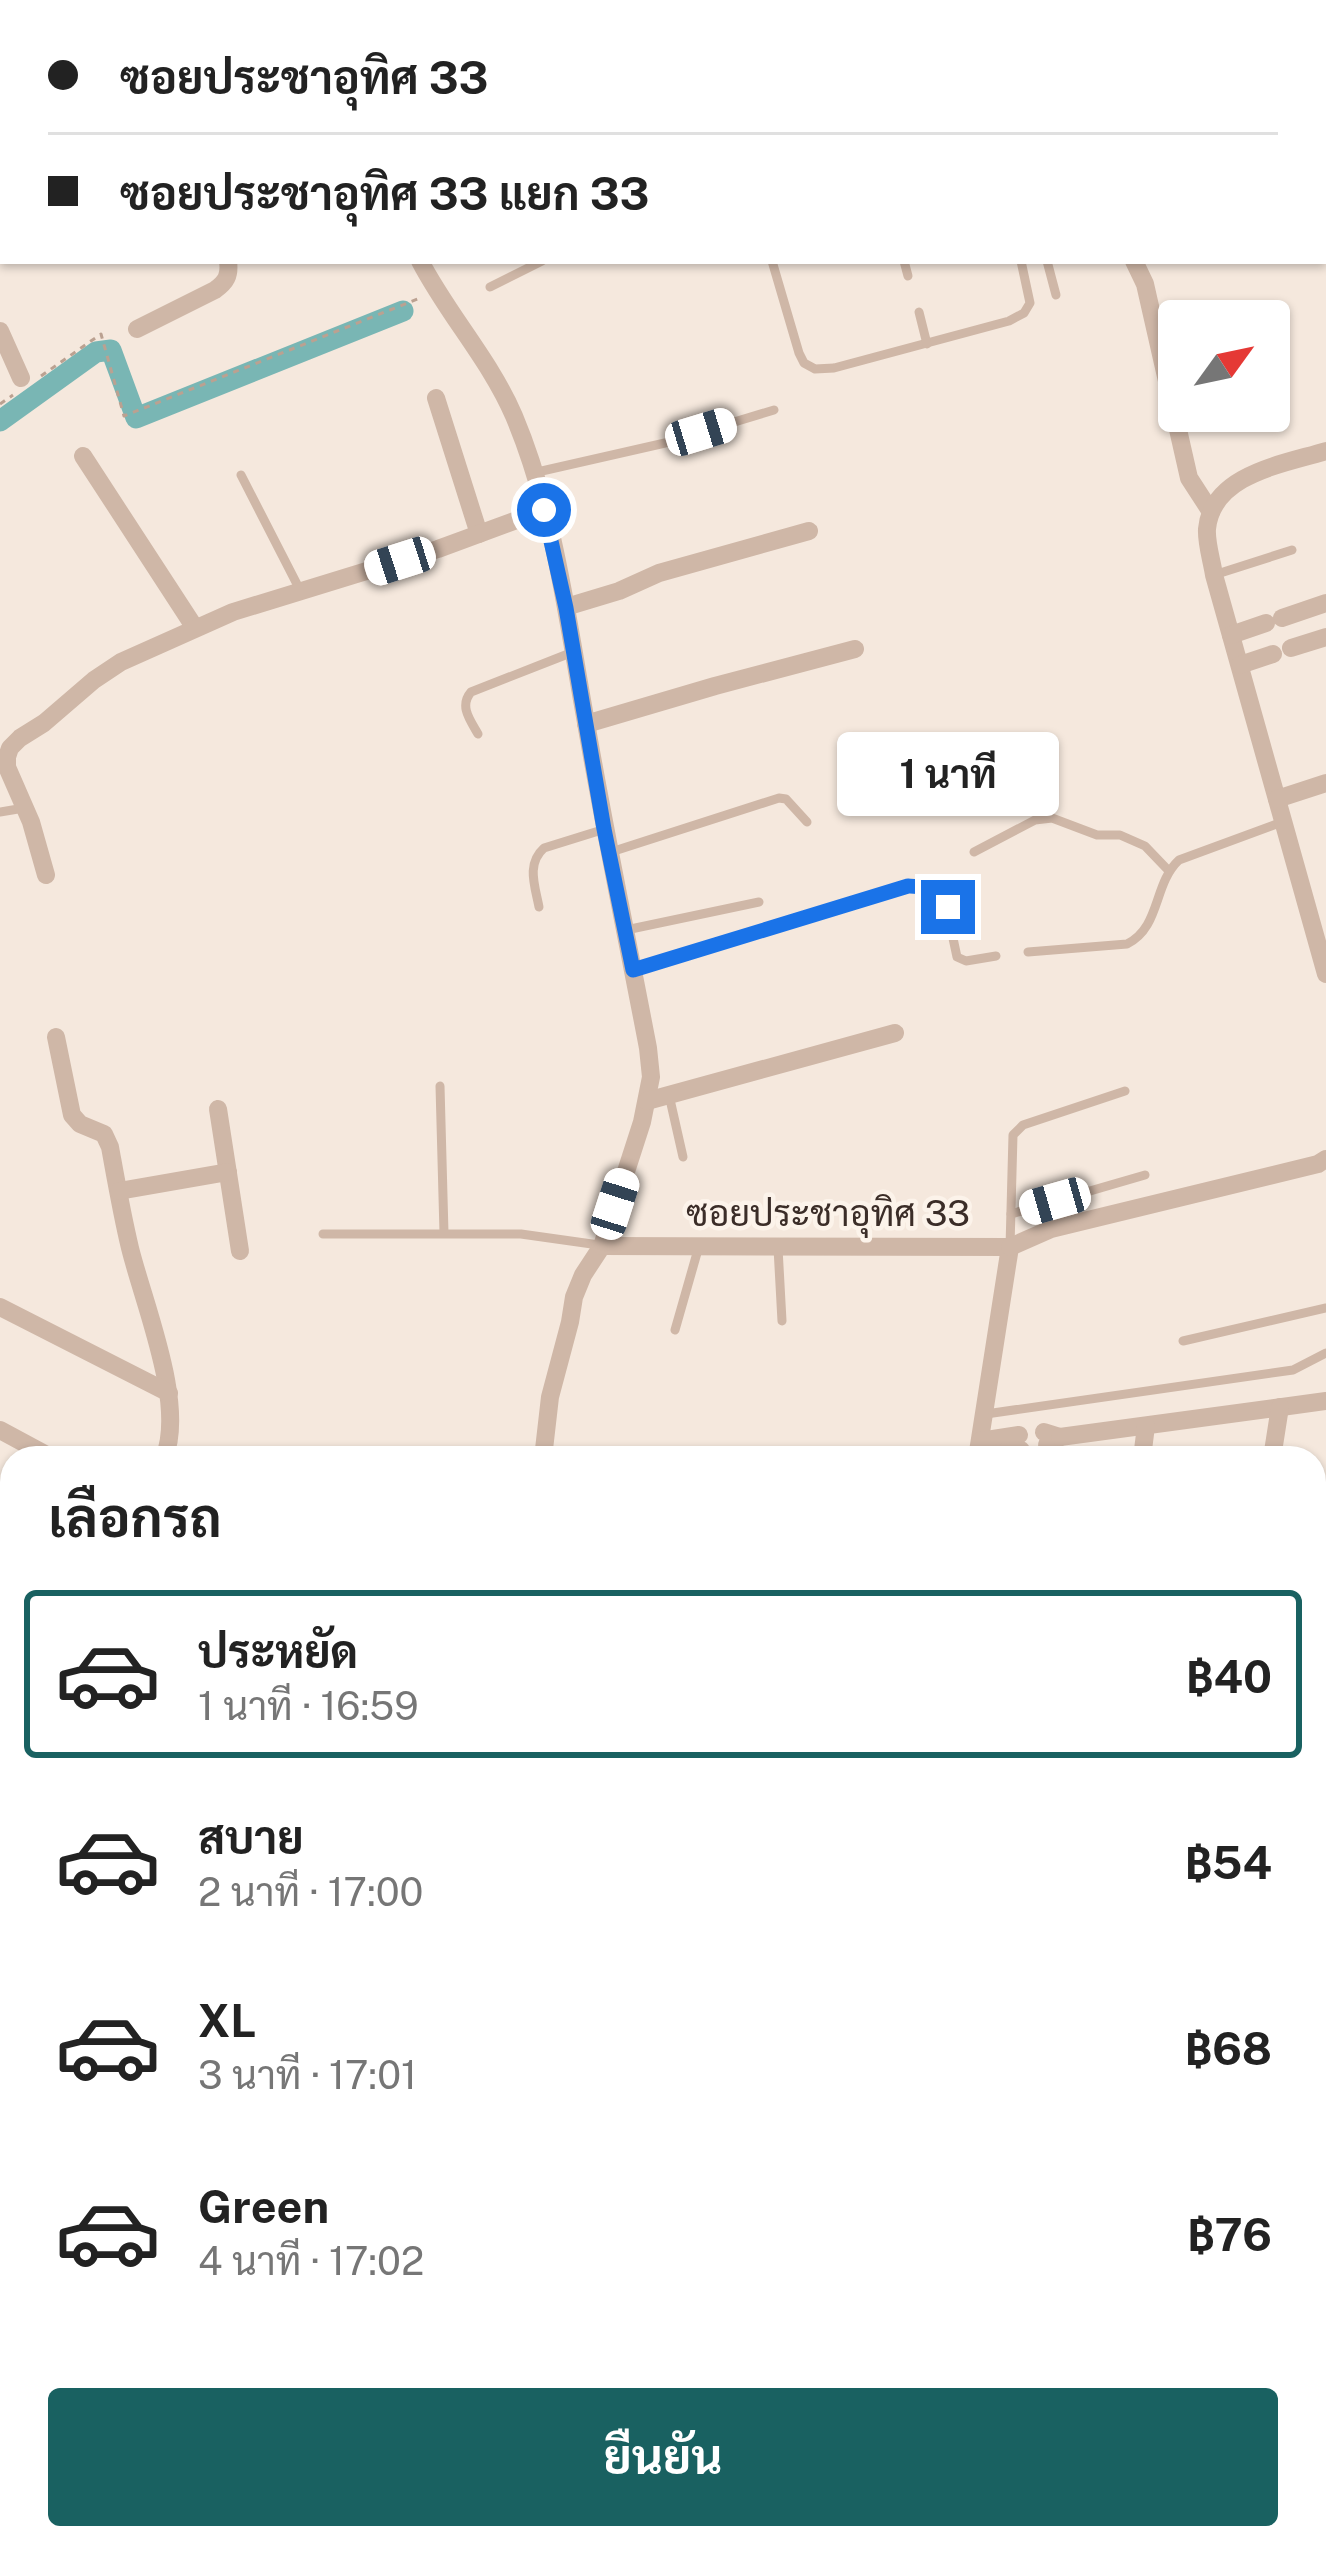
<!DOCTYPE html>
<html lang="th">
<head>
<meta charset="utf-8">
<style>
	body { margin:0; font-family:"Public Sans",Sarabun,sans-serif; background:#f6f6f6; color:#222; height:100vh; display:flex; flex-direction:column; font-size:45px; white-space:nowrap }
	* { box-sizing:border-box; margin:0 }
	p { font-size:39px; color:#767676 }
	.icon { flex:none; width:66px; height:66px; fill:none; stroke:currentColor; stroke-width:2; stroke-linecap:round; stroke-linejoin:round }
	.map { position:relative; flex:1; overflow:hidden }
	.panel { position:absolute; left:0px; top:1446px; width:1326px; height:1104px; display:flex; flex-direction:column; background:#fff; border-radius:36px 36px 0 0; box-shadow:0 3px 9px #0004 }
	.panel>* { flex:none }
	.hud { position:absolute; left:0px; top:0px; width:1326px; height:264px; box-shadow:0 3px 9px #0004; display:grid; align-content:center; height:264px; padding:0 48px; background:#fff }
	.needle { width:78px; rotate:57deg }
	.controls { position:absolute; left:1158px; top:300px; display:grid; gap:24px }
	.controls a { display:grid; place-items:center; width:132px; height:132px; border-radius:12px; background:#fff; box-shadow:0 3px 9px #0004; font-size:60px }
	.end { position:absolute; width:54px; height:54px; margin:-27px; border:15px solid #1a73e8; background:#fff; box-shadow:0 0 0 6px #fff }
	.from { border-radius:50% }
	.bubble { position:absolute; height:84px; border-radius:12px; background:#fff; box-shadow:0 3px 9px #0004; font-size:39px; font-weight:700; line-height:84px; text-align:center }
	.car { position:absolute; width:36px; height:72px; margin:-36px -18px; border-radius:15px; box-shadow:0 0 9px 3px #0007; background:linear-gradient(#fff 24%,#345 0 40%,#fff 0 76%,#345 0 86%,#fff 0) }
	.hud b { display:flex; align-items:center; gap:42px; height:114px; font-size:45px }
	.hud b+b { border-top:3px solid #e0e0e0 }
	.hud i { width:30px; height:30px; background:#222 }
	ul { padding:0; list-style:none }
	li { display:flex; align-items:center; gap:36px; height:168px; margin:0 24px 18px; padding:0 24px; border:6px solid transparent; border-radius:12px }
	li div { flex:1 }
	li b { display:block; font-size:45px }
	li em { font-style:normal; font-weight:700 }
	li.selected { border-color:#196161 }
	li>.icon { width:108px; height:108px; stroke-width:1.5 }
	h2 { padding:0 48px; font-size:54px; line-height:144px }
	.button { display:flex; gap:24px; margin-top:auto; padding:24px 48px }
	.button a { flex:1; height:138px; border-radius:12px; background:#196161; color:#fff; font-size:48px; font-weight:700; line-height:138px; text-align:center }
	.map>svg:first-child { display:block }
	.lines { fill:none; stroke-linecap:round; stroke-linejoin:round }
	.canal { stroke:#79b6b4; stroke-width:21 }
	.path { stroke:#bba191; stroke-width:3; stroke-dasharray:6 6; stroke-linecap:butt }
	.lane { stroke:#cfb7a7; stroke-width:9 }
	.street { stroke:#cfb7a7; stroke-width:18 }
	.secondary { stroke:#a38578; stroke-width:27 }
	.route { stroke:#1a73e8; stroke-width:15 }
	.labels { text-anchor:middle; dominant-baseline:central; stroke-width:9; stroke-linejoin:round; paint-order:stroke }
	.street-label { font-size:36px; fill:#3b2d28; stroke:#fcf3ea }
</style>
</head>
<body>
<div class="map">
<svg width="1326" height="2550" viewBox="0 0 1326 2550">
	<rect width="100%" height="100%" fill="#f5e8dd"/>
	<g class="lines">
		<polyline class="canal" points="0,421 96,352 111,350 136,418 403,311"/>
		<g class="path">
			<polyline points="41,376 101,334 124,416 420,298"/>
			<polyline points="0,404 13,395"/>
		</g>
		<g class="lane">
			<polyline points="961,0 962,3"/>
			<polyline points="772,261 799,353 804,363 815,369 834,368 1009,321 1024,313 1030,303 1021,261"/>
			<polyline points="904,261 908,276"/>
			<polyline points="1047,261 1056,295"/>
			<polyline points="490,287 542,261"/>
			<polyline points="919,312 927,344"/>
			<polyline points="533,473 665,443 774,410"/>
			<polyline points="241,475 301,592"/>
			<polyline points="1214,575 1292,550"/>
			<path d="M478,734C470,720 459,706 471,692L573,652"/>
			<polyline points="0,812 24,808"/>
			<polyline points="611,852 779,798 786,799 807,822"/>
			<polyline points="974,852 1035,820 1052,818 1097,835 1120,835 1145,846 1168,870"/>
			<path d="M539,907C535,886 526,864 544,848L605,829"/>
			<polyline points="626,930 759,902"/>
			<path d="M1028,952L1127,944C1161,927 1153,884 1179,860L1282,822"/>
			<polyline points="633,970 908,886 939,891 944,896 957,957 966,961 996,956"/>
			<polyline points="440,1086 444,1233"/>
			<polyline points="669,1095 683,1157"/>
			<polyline points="1011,1214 1145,1175"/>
			<polyline points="323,1234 521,1234 599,1245"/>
			<polyline points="1010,1247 1013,1135 1023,1125 1125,1091"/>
			<polyline points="778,1248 782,1321"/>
			<polyline points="675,1330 699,1246"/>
			<polyline points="1183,1341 1326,1308"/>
			<polyline points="986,1414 1293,1370 1326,1353"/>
			<polyline points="0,1800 7,1796"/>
			<polyline points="1314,2298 1326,2257"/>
			<polyline points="1314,2323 1326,2326"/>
			<polyline points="1146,2550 1158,2538"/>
			<polyline points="1324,2550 1326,2544"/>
		</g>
		<g class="street">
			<polyline points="134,0 135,3"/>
			<polyline points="324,0 325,3"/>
			<polyline points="799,0 799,3"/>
			<polyline points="913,3 918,0"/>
			<polyline points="1323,32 1326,30"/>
			<polyline points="1323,133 1326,139"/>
			<path d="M420,261C448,315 490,360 514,416C554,511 567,617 585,717C604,828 627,938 648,1048L651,1077L642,1122L602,1246L583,1275L574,1297L570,1322L550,1397L543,1458"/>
			<polyline points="1134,261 1145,284 1189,478 1211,512"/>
			<path d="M137,329L215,290C226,282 230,276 228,261"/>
			<polyline points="0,331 21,378"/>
			<polyline points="436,398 479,534"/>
			<path d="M1326,451C1284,464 1212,474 1207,529C1206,543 1212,561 1214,575L1326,974"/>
			<polyline points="83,456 195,628"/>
			<polyline points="566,607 619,591 659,573 809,531"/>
			<polyline points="1282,618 1326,603"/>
			<polyline points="1231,635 1266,623"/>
			<polyline points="1291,648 1326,637"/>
			<polyline points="1240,665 1273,654"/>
			<polyline points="586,724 715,686 855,649"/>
			<polyline points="1277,799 1326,783"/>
			<polyline points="46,875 31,822 7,767 7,757 10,748 20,738 44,723 94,680 121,662 233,612 438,549 544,510"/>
			<path d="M56,1037L72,1115L80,1124L104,1134L110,1147C116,1180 122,1215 130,1248C144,1305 186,1404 164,1458"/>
			<polyline points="647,1101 895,1033"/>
			<polyline points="218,1109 240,1251"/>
			<polyline points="119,1191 228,1172"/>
			<polyline points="602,1246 1010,1247 977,1458"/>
			<polyline points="1010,1247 1051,1229 1318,1164 1326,1159"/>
			<polyline points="0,1307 169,1393"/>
			<polyline points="0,1430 52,1458"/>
			<polyline points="1044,1432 1060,1437 1047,1445"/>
			<polyline points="1060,1437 1326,1401"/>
			<polyline points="980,1441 1019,1435"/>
			<polyline points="977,1457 1021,1450"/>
			<polyline points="1142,1458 1146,1426"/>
			<polyline points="1272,1458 1280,1407"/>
			<polyline points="0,1560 12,1567"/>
			<polyline points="1314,1791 1326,1789"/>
			<polyline points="0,2535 12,2530"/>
			<polyline points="138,2538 140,2550"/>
			<polyline points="563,2550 578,2538"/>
		</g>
		<g class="secondary">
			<polyline points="0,1856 12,1848"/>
			<polyline points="1300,2538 1305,2550"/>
		</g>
	</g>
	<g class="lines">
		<path class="route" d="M544,510L566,608L604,829L633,970L908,886C926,887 942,887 948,907"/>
	</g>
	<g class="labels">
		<g class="street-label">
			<text x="828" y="1213">ซอยประชาอุทิศ 33</text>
		</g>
	</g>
</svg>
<div class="controls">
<a><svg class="needle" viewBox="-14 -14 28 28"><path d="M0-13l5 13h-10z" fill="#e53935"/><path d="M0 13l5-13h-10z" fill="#767676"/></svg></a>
</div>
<i class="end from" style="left:544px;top:510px"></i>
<i class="end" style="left:948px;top:907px"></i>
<div class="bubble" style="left:837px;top:732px;width:222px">1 นาที</div>
<i class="car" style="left:701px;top:432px;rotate:73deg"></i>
<i class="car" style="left:400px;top:561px;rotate:252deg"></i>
<i class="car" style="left:1055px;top:1201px;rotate:254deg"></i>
<i class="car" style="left:615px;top:1204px;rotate:18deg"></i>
<div class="hud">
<b><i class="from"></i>ซอยประชาอุทิศ 33</b>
<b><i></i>ซอยประชาอุทิศ 33 แยก 33</b>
</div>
<section class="panel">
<h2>เลือกรถ</h2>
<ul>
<li class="selected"><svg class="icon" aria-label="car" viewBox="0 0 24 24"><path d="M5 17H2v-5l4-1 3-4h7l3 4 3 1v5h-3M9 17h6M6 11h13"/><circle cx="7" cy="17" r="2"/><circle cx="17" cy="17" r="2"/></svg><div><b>ประหยัด</b><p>1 นาที · 16:59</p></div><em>฿40</em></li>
<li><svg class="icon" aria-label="car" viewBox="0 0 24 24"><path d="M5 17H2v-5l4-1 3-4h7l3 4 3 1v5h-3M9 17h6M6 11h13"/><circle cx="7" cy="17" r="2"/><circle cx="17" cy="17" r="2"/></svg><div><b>สบาย</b><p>2 นาที · 17:00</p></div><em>฿54</em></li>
<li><svg class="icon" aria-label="car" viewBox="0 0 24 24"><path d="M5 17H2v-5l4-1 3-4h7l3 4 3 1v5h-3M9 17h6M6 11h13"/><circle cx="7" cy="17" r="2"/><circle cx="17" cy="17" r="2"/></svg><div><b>XL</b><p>3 นาที · 17:01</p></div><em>฿68</em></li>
<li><svg class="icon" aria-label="car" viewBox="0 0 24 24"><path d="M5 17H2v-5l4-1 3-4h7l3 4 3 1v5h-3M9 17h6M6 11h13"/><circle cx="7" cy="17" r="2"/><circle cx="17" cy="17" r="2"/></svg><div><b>Green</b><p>4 นาที · 17:02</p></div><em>฿76</em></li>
</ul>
<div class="button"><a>ยืนยัน</a></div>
</section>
</div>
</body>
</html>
